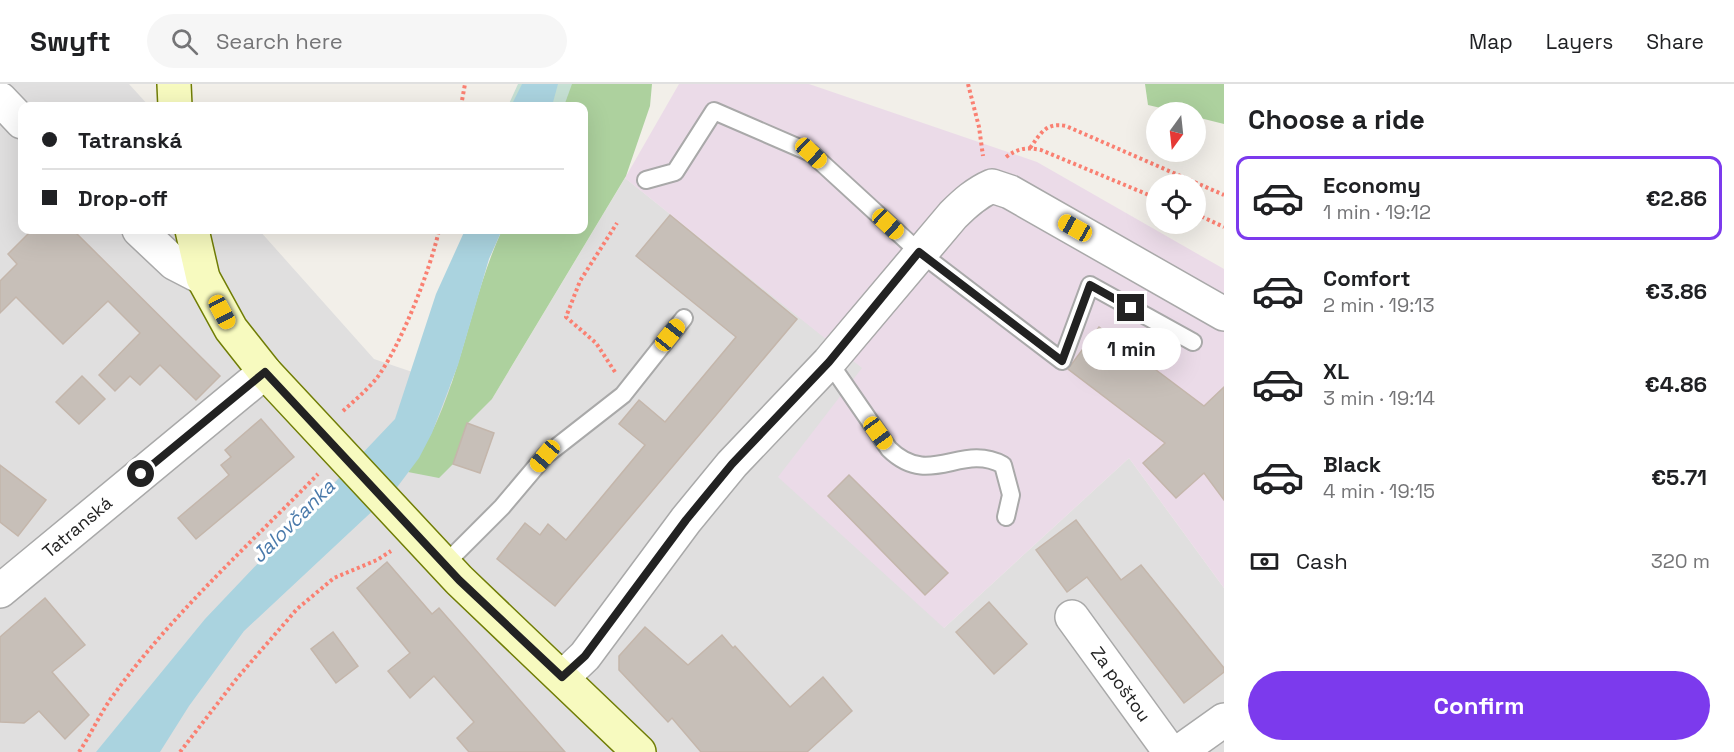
<!DOCTYPE html>
<html lang="en">
<head>
<meta charset="utf-8">
<style>
	body { margin:0; font-family:"Space Grotesk",sans-serif; background:#f6f6f6; color:#202124; height:100vh; display:flex; flex-direction:column; font-size:22px; white-space:nowrap }
	* { box-sizing:border-box; margin:0 }
	p { font-size:20px; color:#757577 }
	.icon { flex:none; width:33px; height:33px; fill:none; stroke:currentColor; stroke-width:2; stroke-linecap:round; stroke-linejoin:round }
	.map { position:relative; flex:1; overflow:hidden }
	.panel { display:flex; flex-direction:column; background:#fff; width:510px }
	.panel>* { flex:none }
	.hud { position:absolute; left:18px; top:18px; width:570px; height:132px; border-radius:12px; box-shadow:0 6px 24px #0002; display:grid; align-content:center; height:132px; padding:0 24px; background:#fff }
	.needle { width:39px; rotate:195deg }
	.buttons { position:absolute; left:1146px; top:18px; display:grid; gap:12px }
	.buttons a { display:grid; place-items:center; width:60px; height:60px; border-radius:50%; background:#fff; box-shadow:0 6px 24px #0002; font-size:30px }
	.end { position:absolute; width:27px; height:27px; margin:-14px; border:8px solid #222; background:#fff; box-shadow:0 0 0 3px #fff }
	.from { border-radius:50% }
	.bubble { position:absolute; height:42px; border-radius:21px; background:#fff; box-shadow:0 6px 24px #0002; font-size:20px; font-weight:800; line-height:42px; text-align:center }
	.car { position:absolute; width:18px; height:36px; margin:-18px -9px; border-radius:8px; box-shadow:0 0 4px 2px #0007; background:linear-gradient(#f5c518 24%,#345 0 40%,#f5c518 0 76%,#345 0 86%,#f5c518 0) }
	.hud b { display:flex; align-items:center; gap:21px; height:57px; font-size:22px }
	.hud b+b { border-top:2px solid #e0e0e0 }
	.hud i { width:15px; height:15px; background:#202124 }
	ul { padding:0; list-style:none }
	li { display:flex; align-items:center; gap:18px; height:84px; margin:0 12px 9px; padding:0 12px; border:3px solid transparent; border-radius:12px }
	li div { flex:1 }
	li b { display:block; font-size:22px }
	li em { font-style:normal; font-weight:800 }
	li.on { border-color:#7c3aed }
	li>.icon { width:54px; height:54px; stroke-width:1.5 }
	h2 { padding:0 24px; font-size:27px; line-height:72px }
	.pay { display:flex; align-items:center; gap:15px; height:66px; padding:0 24px; font-size:22px }
	.pay p { margin-inline-start:auto }
	.cta { display:flex; gap:12px; margin-top:auto; padding:12px 24px }
	.cta a { flex:1; height:69px; border-radius:36px; background:#7c3aed; color:#fff; font-size:24px; font-weight:800; line-height:69px; text-align:center }
	header { display:flex; align-items:center; gap:36px; box-sizing:border-box; height:84px; padding:0 30px; background:#fff; border-bottom:2px solid #e0e0e0 }
	header strong { font-size:28px }
	nav { display:flex; gap:33px; margin-inline-start:auto; font-size:21px }
	.search { width:420px; height:54px; background:#f6f6f6; display:flex; align-items:center; gap:15px; box-sizing:border-box; padding:0 21px; border-radius:33px; color:#757577; font-size:22px }
	main { display:flex; flex:1; min-height:0 }
	.map>svg:first-child { display:block }
	.residential { fill:#e0dfdf }
	.industrial { fill:#ebdbe8 }
	.forest { fill:#add19e }
	.wetland { fill:#c6e0d4 }
	.water { fill:#aad3df }
	.building { fill:#c7bfb8; stroke:#c4b6ab; stroke-width:1.5 }
	.lines { fill:none; stroke-linecap:round; stroke-linejoin:round }
	.lane-casing { stroke:#a9a9a9; stroke-width:20 }
	.street-casing { stroke:#a9a9a9; stroke-width:36 }
	.secondary-casing { stroke:#707d05; stroke-width:36 }
	.path { stroke:#fa8072; stroke-width:4; stroke-dasharray:3 3; stroke-linecap:butt }
	.lane { stroke:#fff; stroke-width:16 }
	.street { stroke:#fff; stroke-width:33 }
	.secondary { stroke:#f7fabf; stroke-width:33 }
	.route { stroke:#222; stroke-width:8 }
	.labels { text-anchor:middle; dominant-baseline:central; stroke-width:6; stroke-linejoin:round; paint-order:stroke }
	.street-label { font-size:18px; fill:#222; stroke:#fff }
	.water-label { font-size:20px; font-style:italic; fill:#4a7aab; stroke:#fff }
</style>
</head>
<body>
<header>
<strong>Swyft</strong>
<div class="search"><svg class="icon" aria-label="search" viewBox="0 0 24 24"><circle cx="10" cy="10" r="6"/><path d="M15 15l6 6"/></svg>Search here</div>
<nav><a>Map</a><a>Layers</a><a>Share</a></nav>
</header>
<main>
<div class="map">
<svg width="1224" height="668" viewBox="0 0 1224 668">
	<rect width="100%" height="100%" fill="#f2efe9"/>
	<polygon class="residential" points="0,0 129,0 149,22 22,22 22,146 259,146 374,275 492,315 625,94 863,284 944,544 1129,374 1224,504 1224,668 0,668"/>
	<polygon class="industrial" points="679,0 809,0 1037,78 1224,185 1224,504 1129,374 944,544 778,393 862,284 625,94"/>
	<g class="forest">
		<path d="M558,0H652L650,22L626,92L492,315L467,340L453,380L439,394L408,388C460,317 466,224 502,146H584V22H552Z"/>
		<polygon points="1145,0 1224,0 1224,40 1196,33 1196,28 1178,28 1148,21"/>
	</g>
	<polygon class="wetland" points="518,0 572,0 564,22 508,22"/>
	<g class="water">
		<polygon points="522,0 558,0 552,22 511,22"/>
		<polygon points="465,146 502,146 489,175 458,281 432,349 419,374 395,406 244,547 189,622 160,668 96,668 205,535 395,335 436,210"/>
	</g>
	<g class="building">
		<polygon points="670,131 797,235 555,522 497,475 525,439 540,451 548,440 566,456 645,361 619,340 639,316 665,338 736,253 636,172"/>
		<polygon points="32,146 73,146 220,292 196,316 160,281 140,301 130,292 115,307 99,291 140,249 108,217 63,260 16,213 0,229 0,197 17,180 8,170"/>
		<polygon points="1099,243 1204,322 1224,303 1224,416 1204,389 1176,414 1143,379 1165,359 1068,285"/>
		<polygon points="82,292 105,315 79,340 56,318"/>
		<polygon points="261,335 294,373 196,455 178,434 229,391 221,381 231,373 225,366"/>
		<polygon points="467,339 494,349 480,389 453,380"/>
		<polygon points="0,381 46,416 18,452 0,438"/>
		<polygon points="849,391 948,489 925,511 828,412"/>
		<polygon points="1076,436 1121,496 1141,481 1224,584 1224,588 1184,619 1087,493 1067,508 1036,466"/>
		<polygon points="387,478 432,530 439,524 565,668 469,668 457,654 474,638 434,592 410,614 388,587 410,569 357,504"/>
		<polygon points="45,514 85,561 52,588 89,631 65,655 39,627 24,639 0,638 0,553"/>
		<polygon points="989,518 1027,560 994,590 956,548"/>
		<polygon points="645,543 688,581 722,551 733,564 735,562 790,623 823,593 852,627 807,668 701,668 672,634 668,638 619,586 619,572"/>
		<polygon points="333,548 358,582 336,599 311,565"/>
	</g>
	<g class="lines">
		<defs>
			<g id="lane">
				<polyline points="646,96 675,88 714,27 811,69 919,168 1062,277 1090,201 1193,258"/>
				<path d="M829,278L889,365C930,405 961,358 1003,381L1011,411L1006,433"/>
				<polyline points="444,481 502,423 545,372 623,311 684,234"/>
			</g>
			<g id="street">
				<polyline points="0,15 22,38"/>
				<polyline points="139,146 174,179 203,194"/>
				<polyline points="0,507 265,288"/>
				<polyline points="1072,533 1170,668"/>
				<path d="M563,593L585,572L686,436L732,380L829,278L953,131C965,119 976,109 992,102L1010,108L1224,230"/>
				<polyline points="1179,668 1224,636"/>
			</g>
			<g id="secondary">
				<polyline points="174,0 175,22"/>
				<polyline points="192,146 203,194 231,245 265,288 459,496 639,668"/>
			</g>
		</defs>
		<use href="#lane" class="lane-casing"/>
		<use href="#street" class="street-casing"/>
		<use href="#secondary" class="secondary-casing"/>
		<g class="path">
			<polyline points="968,0 979,43 983,72"/>
			<polyline points="461,22 465,0"/>
			<path d="M1030,64C1041,49 1046,38 1066,42L1224,111"/>
			<path d="M1006,73C1018,64 1027,63 1041,66L1156,114"/>
			<polyline points="1196,130 1224,143"/>
			<polyline points="615,288 596,259 566,233 580,197 617,139"/>
			<path d="M343,327C354,317 366,307 376,295C400,264 431,184 439,146"/>
			<path d="M79,668C91,650 100,630 112,613C172,530 248,462 318,390"/>
			<polyline points="180,668 238,593 297,525 334,494 377,476 391,467"/>
		</g>
		<use href="#lane" class="lane"/>
		<use href="#street" class="street"/>
		<use href="#secondary" class="secondary"/>
	</g>
	<g class="lines">
		<polyline class="route" points="141,390 265,288 459,496 562,593 585,572 686,436 732,380 829,278 919,168 1062,277 1090,201 1131,224"/>
	</g>
	<g class="labels">
		<g class="street-label">
			<text transform="translate(77 443) rotate(-40)">Tatranská</text>
			<text transform="translate(1121 600) rotate(54)">Za poštou</text>
		</g>
		<g class="water-label">
			<text transform="translate(293 437) rotate(-45)">Jalovčanka</text>
		</g>
	</g>
</svg>
<div class="buttons">
<a><svg class="needle" viewBox="-14 -14 28 28"><path d="M0-13l5 13h-10z" fill="#e53935"/><path d="M0 13l5-13h-10z" fill="#757577"/></svg></a>
<a><svg class="icon" aria-label="locate" viewBox="0 0 24 24"><circle cx="12" cy="12" r="6"/><path d="M12 2v4M12 18v4M2 12h4M18 12h4"/></svg></a>
</div>
<i class="end from" style="left:141px;top:390px"></i>
<i class="end" style="left:1131px;top:224px"></i>
<div class="bubble" style="left:1082px;top:244px;width:99px">1 min</div>
<i class="car" style="left:811px;top:69px;rotate:133deg"></i>
<i class="car" style="left:888px;top:140px;rotate:133deg"></i>
<i class="car" style="left:1075px;top:144px;rotate:299deg"></i>
<i class="car" style="left:222px;top:228px;rotate:152deg"></i>
<i class="car" style="left:670px;top:251px;rotate:39deg"></i>
<i class="car" style="left:878px;top:349px;rotate:144deg"></i>
<i class="car" style="left:545px;top:372px;rotate:220deg"></i>
<div class="hud">
<b><i class="from"></i>Tatranská</b>
<b><i></i>Drop-off</b>
</div>
</div>
<section class="panel">
<h2>Choose a ride</h2>
<ul>
<li class="on"><svg class="icon" aria-label="car" viewBox="0 0 24 24"><path d="M5 17H2v-5l4-1 3-4h7l3 4 3 1v5h-3M9 17h6M6 11h13"/><circle cx="7" cy="17" r="2"/><circle cx="17" cy="17" r="2"/></svg><div><b>Economy</b><p>1 min · 19:12</p></div><em>€2.86</em></li>
<li><svg class="icon" aria-label="car" viewBox="0 0 24 24"><path d="M5 17H2v-5l4-1 3-4h7l3 4 3 1v5h-3M9 17h6M6 11h13"/><circle cx="7" cy="17" r="2"/><circle cx="17" cy="17" r="2"/></svg><div><b>Comfort</b><p>2 min · 19:13</p></div><em>€3.86</em></li>
<li><svg class="icon" aria-label="car" viewBox="0 0 24 24"><path d="M5 17H2v-5l4-1 3-4h7l3 4 3 1v5h-3M9 17h6M6 11h13"/><circle cx="7" cy="17" r="2"/><circle cx="17" cy="17" r="2"/></svg><div><b>XL</b><p>3 min · 19:14</p></div><em>€4.86</em></li>
<li><svg class="icon" aria-label="car" viewBox="0 0 24 24"><path d="M5 17H2v-5l4-1 3-4h7l3 4 3 1v5h-3M9 17h6M6 11h13"/><circle cx="7" cy="17" r="2"/><circle cx="17" cy="17" r="2"/></svg><div><b>Black</b><p>4 min · 19:15</p></div><em>€5.71</em></li>
</ul>
<div class="pay"><svg class="icon" aria-label="cash" viewBox="0 0 24 24"><path d="M3 7h18v10H3z"/><circle cx="12" cy="12" r="2"/></svg>Cash<p>320 m</p></div>
<div class="cta"><a>Confirm</a></div>
</section>
</main>
</body>
</html>
